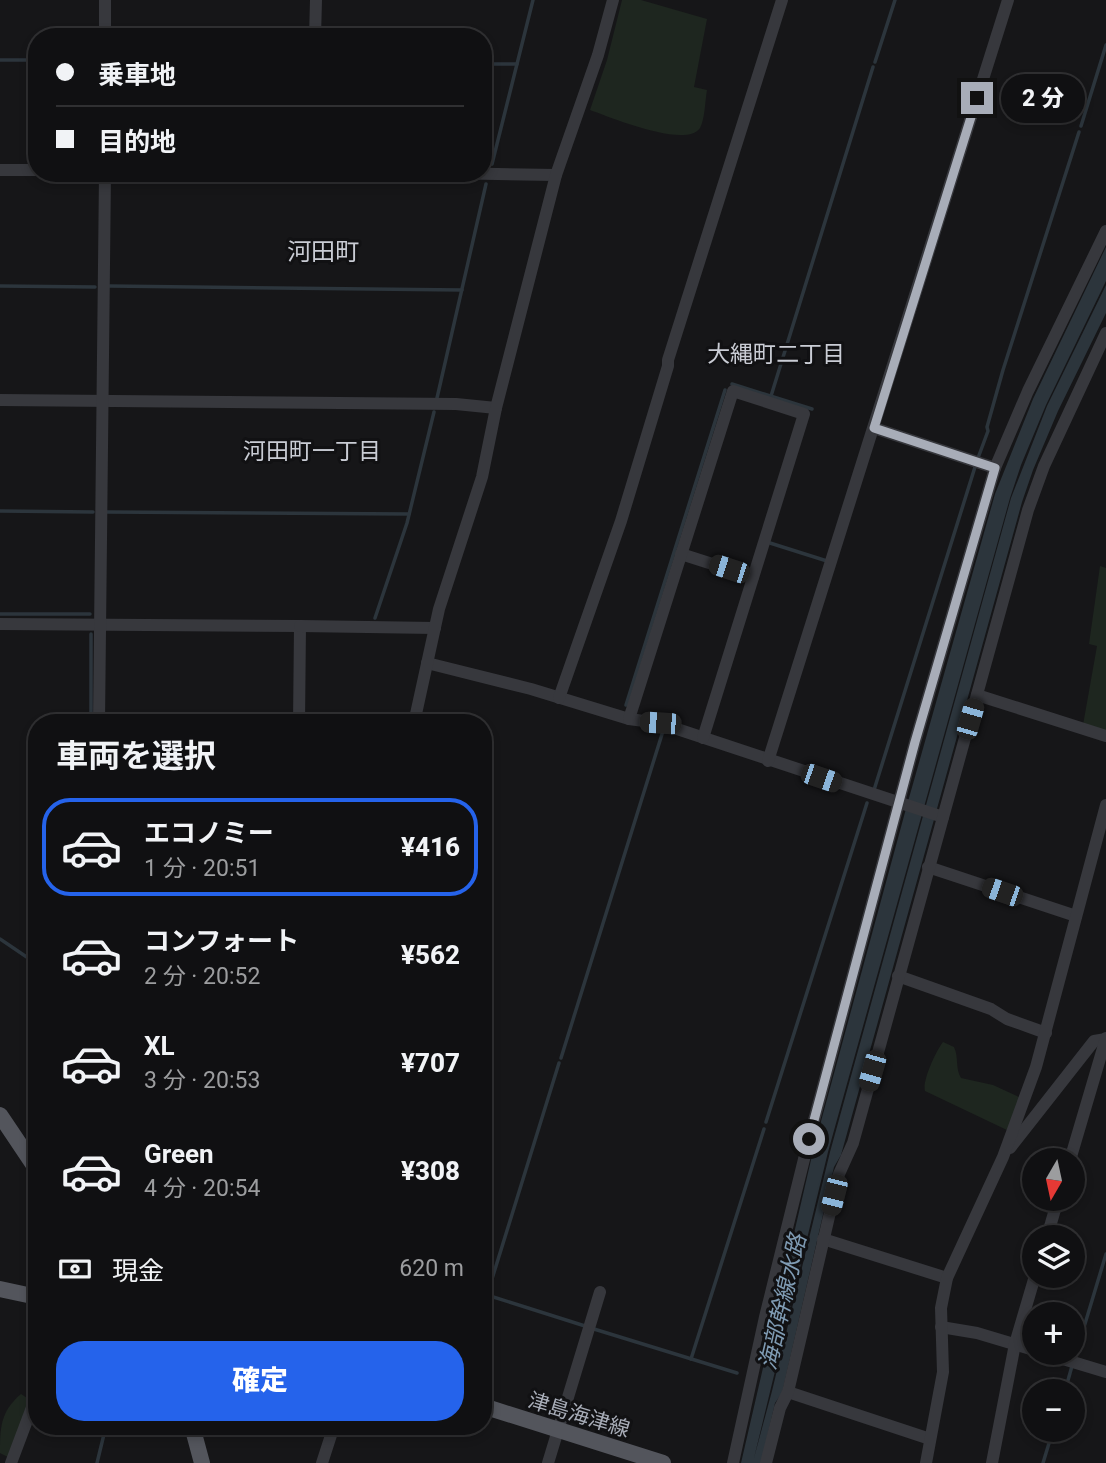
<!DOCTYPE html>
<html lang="ja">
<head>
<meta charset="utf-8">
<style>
	body { margin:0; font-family:Roboto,"Noto Sans JP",sans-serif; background:#1e1e20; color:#f1f3f6; height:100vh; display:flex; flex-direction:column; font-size:26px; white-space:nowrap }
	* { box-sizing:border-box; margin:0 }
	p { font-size:23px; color:#9c9d9f }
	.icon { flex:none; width:38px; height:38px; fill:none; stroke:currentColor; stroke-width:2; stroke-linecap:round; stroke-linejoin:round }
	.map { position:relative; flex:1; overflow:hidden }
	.details { position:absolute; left:28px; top:714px; width:464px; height:721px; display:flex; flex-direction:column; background:#101012; border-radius:28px; box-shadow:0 4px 10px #0003,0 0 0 2px #303032 }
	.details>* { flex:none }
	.banner { position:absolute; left:28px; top:28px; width:464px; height:154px; border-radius:28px; box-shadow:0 4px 10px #0003,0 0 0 2px #303032; display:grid; align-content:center; height:154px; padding:0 28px; background:#101012 }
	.needle { width:46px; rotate:189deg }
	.controls { position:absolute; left:1022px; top:1148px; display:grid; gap:14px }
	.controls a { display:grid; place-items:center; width:63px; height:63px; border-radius:50%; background:#101012; box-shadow:0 4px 10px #0003,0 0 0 2px #303032; font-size:35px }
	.end { position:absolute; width:32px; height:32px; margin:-16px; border:9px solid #a8adb8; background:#111; box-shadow:0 0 0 4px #111 }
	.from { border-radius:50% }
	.bubble { position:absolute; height:49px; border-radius:24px; background:#101012; box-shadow:0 4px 10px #0003,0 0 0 2px #303032; font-size:23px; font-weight:800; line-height:49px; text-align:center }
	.car { position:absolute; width:21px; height:42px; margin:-21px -10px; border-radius:9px; box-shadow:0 0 5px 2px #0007; background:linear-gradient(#222 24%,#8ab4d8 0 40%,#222 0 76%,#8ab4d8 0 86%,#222 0) }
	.banner b { display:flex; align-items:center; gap:24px; height:66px; font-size:26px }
	.banner b+b { border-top:2px solid #303032 }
	.banner i { width:18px; height:18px; background:#f1f3f6 }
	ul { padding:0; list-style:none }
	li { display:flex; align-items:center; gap:21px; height:98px; margin:0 14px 10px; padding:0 14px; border:4px solid transparent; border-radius:28px }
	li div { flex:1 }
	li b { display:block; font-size:26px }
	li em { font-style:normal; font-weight:800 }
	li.on { border-color:#2563eb }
	li>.icon { width:63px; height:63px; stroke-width:1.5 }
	h2 { padding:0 28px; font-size:32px; line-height:84px }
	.pay { display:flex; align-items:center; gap:18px; height:77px; padding:0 28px; font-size:26px }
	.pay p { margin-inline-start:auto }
	.button { display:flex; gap:14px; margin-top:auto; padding:14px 28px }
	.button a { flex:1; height:80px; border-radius:28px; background:#2563eb; color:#fff; font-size:28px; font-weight:800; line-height:80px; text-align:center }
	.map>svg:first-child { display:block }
	.green { fill:#1e261f }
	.water { fill:#2c353c }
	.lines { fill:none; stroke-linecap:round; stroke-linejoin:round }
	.stream { stroke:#2c353c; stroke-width:3.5 }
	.minor { stroke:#37383d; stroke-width:12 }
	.major { stroke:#53555c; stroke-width:16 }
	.route { stroke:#a8adb8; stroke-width:9 }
	.labels { text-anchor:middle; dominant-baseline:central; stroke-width:6; stroke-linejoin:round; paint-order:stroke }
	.street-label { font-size:21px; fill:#a8adb8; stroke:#111113 }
	.neighbourhood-label { font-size:23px; fill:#c9ccd4; stroke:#111113 }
	.water-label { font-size:23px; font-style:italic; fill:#7f9bb3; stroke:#111113 }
	.quarter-label { font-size:24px; fill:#c9ccd4; stroke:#111113 }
</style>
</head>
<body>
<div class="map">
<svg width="1106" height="1463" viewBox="0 0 1106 1463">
	<rect width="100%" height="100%" fill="#161618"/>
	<g class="green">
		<path d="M622,0H641L707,19L694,87L707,90C705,101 705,119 700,128C686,149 610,117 590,110L607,60Z"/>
		<polygon points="1100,566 1106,568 1106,733 1083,725 1097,646 1089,644"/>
		<path d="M943,1042L954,1047C959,1058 955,1068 961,1078L993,1085L1021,1098L1009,1131L925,1091C922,1081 936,1051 943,1042Z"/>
		<path d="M21,1394L30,1400L8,1457L0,1453C0,1428 0,1412 21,1394Z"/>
	</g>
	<polygon class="water" points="1106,247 1106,281 1046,405 1021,465 1010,498 828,1152 754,1458 772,1391 830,1152 1011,498 1047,406 1106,285 1106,313 1058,411 1033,470 1022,502 841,1155 834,1167 782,1393 775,1403 761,1463 741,1463 814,1147 907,805 995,494 1033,399"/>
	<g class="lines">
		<g class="stream">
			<polyline points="0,60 37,60"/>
			<polyline points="875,62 895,0"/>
			<polyline points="483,64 517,64"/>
			<polyline points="1081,126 1106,45"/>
			<polyline points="492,164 533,0"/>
			<polyline points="0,286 95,287"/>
			<polyline points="109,286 462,290"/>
			<polyline points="732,384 812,409"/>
			<polyline points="771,396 873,67"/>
			<polyline points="437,398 486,184"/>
			<polyline points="978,458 988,431 987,427 1003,370 1079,132"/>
			<polyline points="0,511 93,512"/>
			<polyline points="107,512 409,514"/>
			<polyline points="770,543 827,561"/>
			<polyline points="0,614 90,614"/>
			<polyline points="375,618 407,523 434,412"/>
			<polyline points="626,705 725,390"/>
			<polyline points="105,715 291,716"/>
			<polyline points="91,723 91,634"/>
			<polyline points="874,790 975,467"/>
			<polyline points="0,939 37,964"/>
			<polyline points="561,1058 663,731 668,732"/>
			<polyline points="766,1122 867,803"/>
			<polyline points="483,1294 487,1295 559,1063"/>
			<polyline points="487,1295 585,1326"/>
			<polyline points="594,1329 737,1373"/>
			<polyline points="1075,1357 1106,1254"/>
			<polyline points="691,1359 764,1129"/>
			<polyline points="1065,1391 1072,1366"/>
			<polyline points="97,1463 106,1426"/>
			<polyline points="1043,1463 1053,1430"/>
		</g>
		<g class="minor">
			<polyline points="105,37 105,0"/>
			<polyline points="315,37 316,0"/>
			<polyline points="0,170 37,170"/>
			<polyline points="445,173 556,175"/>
			<polyline points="0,400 456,404 496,408"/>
			<polyline points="874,428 995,468"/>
			<polyline points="681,554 753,577"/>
			<polyline points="0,624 300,626 299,723"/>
			<polyline points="300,626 435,628"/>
			<polyline points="427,663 531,689 629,719 659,723 943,817"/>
			<polyline points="977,695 1106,736"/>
			<polyline points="559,698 621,521 668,366 668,360 782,0"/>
			<polyline points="629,719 733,391 804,414 703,738"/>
			<polyline points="99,723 105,173"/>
			<polyline points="414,723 439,609 482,477 496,408 556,175 598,55 613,0"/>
			<polyline points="768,761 1008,0"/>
			<polyline points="928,867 1076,916"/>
			<polyline points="898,976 991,1009 1007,1019 1046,1033"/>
			<polyline points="1010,1148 1094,1041 1106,1039"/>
			<polyline points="1070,1160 1106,1038"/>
			<polyline points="1047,1237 1058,1199"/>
			<polyline points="823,1239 947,1278"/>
			<polyline points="941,1327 977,1333 1034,1350"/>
			<polyline points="1043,1353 1106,1372"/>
			<polyline points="788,1392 930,1439"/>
			<polyline points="11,1463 37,1394"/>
			<polyline points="322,1463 334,1426"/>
			<polyline points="548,1463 600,1292"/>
			<polyline points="733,1463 765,1317 809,1139 915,742 995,468 1028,391 1106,231"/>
			<polyline points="766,1463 780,1408 788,1392 839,1174 853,1143 1028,510 1044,466 1106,333"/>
			<polyline points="926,1463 943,1372 941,1308 947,1278 1003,1157 1036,1067 1106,805"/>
			<polyline points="992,1463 1015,1344 1035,1276"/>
		</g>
		<g class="major">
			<polyline points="0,1115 37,1170"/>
			<polyline points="0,1289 37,1297"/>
			<polyline points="483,1406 663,1463"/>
			<polyline points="192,1426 202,1463"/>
		</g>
	</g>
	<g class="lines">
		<polyline class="route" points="809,1139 915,742 995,468 874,428 977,98"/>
	</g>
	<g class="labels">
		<g class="street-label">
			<text transform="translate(579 1415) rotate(17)">津島海津線</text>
		</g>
		<g class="neighbourhood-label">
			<text x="776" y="354">大縄町二丁目</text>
			<text x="312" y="451">河田町一丁目</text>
		</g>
		<g class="water-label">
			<text transform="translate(783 1302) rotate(-77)">海部幹線水路</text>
		</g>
		<g class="quarter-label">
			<text x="323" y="252">河田町</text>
		</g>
	</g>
</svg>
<div class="controls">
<a><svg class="needle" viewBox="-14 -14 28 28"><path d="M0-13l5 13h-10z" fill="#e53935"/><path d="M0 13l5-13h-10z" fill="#9c9d9f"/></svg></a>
<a><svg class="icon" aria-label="layers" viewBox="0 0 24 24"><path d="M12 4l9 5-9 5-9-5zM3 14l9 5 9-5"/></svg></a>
<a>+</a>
<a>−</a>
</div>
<i class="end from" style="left:809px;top:1139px"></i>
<i class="end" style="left:977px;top:98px"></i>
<div class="bubble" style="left:1001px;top:74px;width:84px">2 分</div>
<i class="car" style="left:729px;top:569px;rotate:288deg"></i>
<i class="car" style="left:970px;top:719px;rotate:16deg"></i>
<i class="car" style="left:660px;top:723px;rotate:274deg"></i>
<i class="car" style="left:821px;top:778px;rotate:109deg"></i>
<i class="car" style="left:1002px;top:892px;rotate:289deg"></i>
<i class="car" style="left:872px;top:1071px;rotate:196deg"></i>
<i class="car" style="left:834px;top:1195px;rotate:194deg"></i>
<div class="banner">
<b><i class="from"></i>乗車地</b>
<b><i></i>目的地</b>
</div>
<section class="details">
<h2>車両を選択</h2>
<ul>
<li class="on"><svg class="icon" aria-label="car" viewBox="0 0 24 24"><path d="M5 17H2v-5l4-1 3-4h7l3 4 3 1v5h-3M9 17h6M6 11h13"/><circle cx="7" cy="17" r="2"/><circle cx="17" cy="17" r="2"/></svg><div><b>エコノミー</b><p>1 分 · 20:51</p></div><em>¥416</em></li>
<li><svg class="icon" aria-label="car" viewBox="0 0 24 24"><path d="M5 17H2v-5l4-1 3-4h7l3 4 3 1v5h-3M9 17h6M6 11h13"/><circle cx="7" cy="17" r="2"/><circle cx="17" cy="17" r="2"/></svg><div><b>コンフォート</b><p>2 分 · 20:52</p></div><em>¥562</em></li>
<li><svg class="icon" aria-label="car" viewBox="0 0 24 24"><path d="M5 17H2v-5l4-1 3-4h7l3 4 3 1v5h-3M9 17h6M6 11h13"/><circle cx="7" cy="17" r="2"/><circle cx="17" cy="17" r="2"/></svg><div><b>XL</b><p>3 分 · 20:53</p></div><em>¥707</em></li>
<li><svg class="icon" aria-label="car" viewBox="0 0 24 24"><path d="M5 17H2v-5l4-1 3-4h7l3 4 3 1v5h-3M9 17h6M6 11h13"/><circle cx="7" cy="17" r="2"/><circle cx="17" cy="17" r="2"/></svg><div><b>Green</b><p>4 分 · 20:54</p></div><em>¥308</em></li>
</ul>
<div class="pay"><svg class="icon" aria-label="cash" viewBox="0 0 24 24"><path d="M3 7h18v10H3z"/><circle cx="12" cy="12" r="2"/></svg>現金<p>620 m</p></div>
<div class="button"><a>確定</a></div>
</section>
</div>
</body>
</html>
